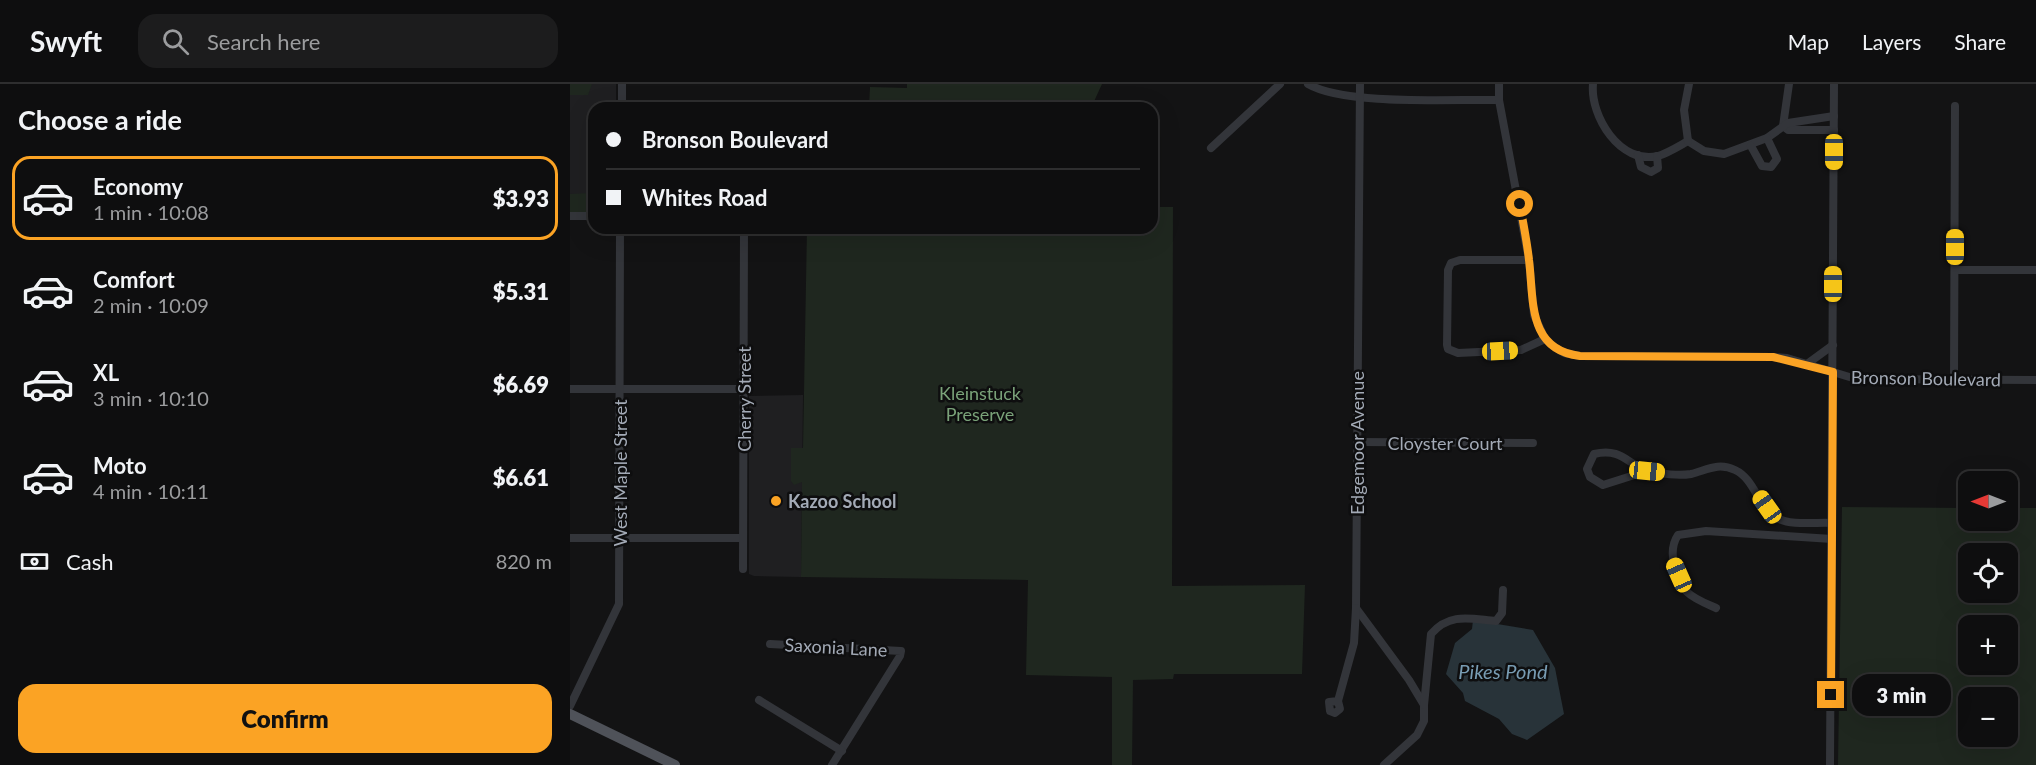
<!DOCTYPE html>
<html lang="en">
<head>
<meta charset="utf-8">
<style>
	body { margin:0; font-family:Lato,sans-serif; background:#1c1c1d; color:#f1f3f6; height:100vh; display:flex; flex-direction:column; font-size:22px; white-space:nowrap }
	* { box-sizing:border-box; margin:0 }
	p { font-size:20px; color:#9b9c9e }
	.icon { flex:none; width:33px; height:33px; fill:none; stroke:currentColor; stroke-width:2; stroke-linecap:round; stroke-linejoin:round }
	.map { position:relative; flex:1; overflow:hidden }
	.drawer { display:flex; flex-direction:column; background:#0e0e0f; width:570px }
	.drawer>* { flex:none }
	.guide { position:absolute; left:18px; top:18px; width:570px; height:132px; border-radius:18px; box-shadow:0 6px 24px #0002,0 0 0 2px #2e2e2f; display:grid; align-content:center; height:132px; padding:0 18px; background:#0e0e0f }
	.needle { width:39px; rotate:270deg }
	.buttons { position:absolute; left:1388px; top:387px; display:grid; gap:12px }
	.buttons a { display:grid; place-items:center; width:60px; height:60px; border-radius:12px; background:#0e0e0f; box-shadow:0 6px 24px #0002,0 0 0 2px #2e2e2f; font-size:30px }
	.end { position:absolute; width:27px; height:27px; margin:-14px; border:8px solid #fba324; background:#111; box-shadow:0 0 0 3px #111 }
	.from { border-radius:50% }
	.bubble { position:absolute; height:42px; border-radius:18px; background:#0e0e0f; box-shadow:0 6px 24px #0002,0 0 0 2px #2e2e2f; font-size:20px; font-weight:800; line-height:42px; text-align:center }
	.car { position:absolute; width:18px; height:36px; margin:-18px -9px; border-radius:8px; box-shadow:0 0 4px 2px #0007; background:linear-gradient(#f5c518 24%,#345 0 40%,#f5c518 0 76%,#345 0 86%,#f5c518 0) }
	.guide b { display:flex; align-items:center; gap:21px; height:57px; font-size:22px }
	.guide b+b { border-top:2px solid #2e2e2f }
	.guide i { width:15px; height:15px; background:#f1f3f6 }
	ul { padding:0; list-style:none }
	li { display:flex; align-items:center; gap:18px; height:84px; margin:0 12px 9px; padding:0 6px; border:3px solid transparent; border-radius:18px }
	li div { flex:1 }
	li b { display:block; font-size:22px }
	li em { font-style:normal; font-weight:800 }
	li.selected { border-color:#fba324 }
	li>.icon { width:54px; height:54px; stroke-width:1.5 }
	h2 { padding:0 18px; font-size:27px; line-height:72px }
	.pay { display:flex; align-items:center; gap:15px; height:66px; padding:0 18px; font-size:22px }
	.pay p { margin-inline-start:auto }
	.button { display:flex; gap:12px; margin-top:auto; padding:12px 18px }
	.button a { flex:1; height:69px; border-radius:18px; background:#fba324; color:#111; font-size:24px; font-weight:800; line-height:69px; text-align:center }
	header { display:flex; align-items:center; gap:36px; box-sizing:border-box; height:84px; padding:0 30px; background:#0e0e0f; border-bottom:2px solid #2e2e2f }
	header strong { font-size:28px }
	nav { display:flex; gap:33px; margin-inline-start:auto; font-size:21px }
	.search { width:420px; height:54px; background:#1c1c1d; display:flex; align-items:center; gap:15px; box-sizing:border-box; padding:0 21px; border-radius:18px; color:#9b9c9e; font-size:22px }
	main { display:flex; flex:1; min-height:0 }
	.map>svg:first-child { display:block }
	.built { fill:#1f1f21 }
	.green { fill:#1f271f; fill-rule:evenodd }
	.water { fill:#283339 }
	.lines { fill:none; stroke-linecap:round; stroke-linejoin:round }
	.minor { stroke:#33353a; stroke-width:8 }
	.major { stroke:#4f5259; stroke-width:10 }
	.route { stroke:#fba324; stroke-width:8 }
	.poi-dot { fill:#fba324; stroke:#0e0e0f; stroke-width:2 }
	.labels { text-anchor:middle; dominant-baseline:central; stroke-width:5; stroke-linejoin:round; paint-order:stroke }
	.street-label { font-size:18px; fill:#a3aab6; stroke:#0e0e0f }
	.park-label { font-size:18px; fill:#7aa279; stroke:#0e0e0f }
	.poi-label { font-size:18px; font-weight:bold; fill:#a3aab6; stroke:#0e0e0f; text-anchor:start }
	.water-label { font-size:20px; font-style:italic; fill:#789cb3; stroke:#0e0e0f }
</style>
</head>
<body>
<header>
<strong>Swyft</strong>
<div class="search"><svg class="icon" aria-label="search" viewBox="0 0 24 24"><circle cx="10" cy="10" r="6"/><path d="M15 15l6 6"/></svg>Search here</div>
<nav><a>Map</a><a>Layers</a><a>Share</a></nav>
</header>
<main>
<section class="drawer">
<h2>Choose a ride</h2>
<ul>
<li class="selected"><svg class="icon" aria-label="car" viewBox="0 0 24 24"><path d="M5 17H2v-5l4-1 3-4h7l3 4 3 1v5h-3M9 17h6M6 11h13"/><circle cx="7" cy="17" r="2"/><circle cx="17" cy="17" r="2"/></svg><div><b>Economy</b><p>1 min · 10:08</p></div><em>$3.93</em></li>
<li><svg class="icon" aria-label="car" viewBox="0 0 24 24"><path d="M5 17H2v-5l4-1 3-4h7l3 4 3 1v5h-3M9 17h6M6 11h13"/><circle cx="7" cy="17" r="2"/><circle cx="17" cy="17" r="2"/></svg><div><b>Comfort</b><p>2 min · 10:09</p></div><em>$5.31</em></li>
<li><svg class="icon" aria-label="car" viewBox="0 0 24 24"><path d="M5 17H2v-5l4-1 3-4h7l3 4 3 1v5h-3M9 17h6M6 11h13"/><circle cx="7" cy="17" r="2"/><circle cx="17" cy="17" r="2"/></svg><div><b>XL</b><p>3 min · 10:10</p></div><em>$6.69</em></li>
<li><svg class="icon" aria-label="car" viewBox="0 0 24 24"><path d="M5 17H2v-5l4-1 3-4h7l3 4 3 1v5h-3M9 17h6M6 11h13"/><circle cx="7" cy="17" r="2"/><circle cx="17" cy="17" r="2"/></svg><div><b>Moto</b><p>4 min · 10:11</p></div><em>$6.61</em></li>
</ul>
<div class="pay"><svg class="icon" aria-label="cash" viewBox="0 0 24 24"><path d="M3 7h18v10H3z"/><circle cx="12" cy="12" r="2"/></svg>Cash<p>820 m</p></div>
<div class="button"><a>Confirm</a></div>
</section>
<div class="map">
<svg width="1466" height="681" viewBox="0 0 1466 681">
	<rect width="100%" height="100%" fill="#131314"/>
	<g class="built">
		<polygon points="0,0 46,0 46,24 24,24 24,128 0,128"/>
		<polygon points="233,311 231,493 184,492 179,490 179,312"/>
	</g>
	<g class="green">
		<polygon points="0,0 22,0 18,11 0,11"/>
		<polygon points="337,0 532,0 521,24 299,24 300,3 337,4"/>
		<polygon points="21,109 24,129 0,129 0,110"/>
		<polygon points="582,123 603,123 602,502 735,501 732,590 604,590 603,595 563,596 562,681 542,681 542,593 456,591 458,496 231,493 232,398 224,401 221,397 221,364 233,364 237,144 582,144"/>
		<path d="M1272,423L1398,424V436H1437V424H1466V681H1268ZM1398,470H1437V508H1398ZM1398,542H1437V580H1398ZM1398,614H1437V652H1398Z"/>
	</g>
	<polygon class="water" points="903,536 963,546 985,584 994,630 957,656 942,650 929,635 895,617 893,609 876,590 885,559 902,545"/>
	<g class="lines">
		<g class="minor">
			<path d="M738,0C776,22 882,15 929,16"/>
			<polyline points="790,0 786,524 839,596 854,621 854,637 847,651 814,681"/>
			<polyline points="929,0 929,16 959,176 964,231 975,255 983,262 994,269 1010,272 1203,273 1217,274 1286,295 1466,296"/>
			<path d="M1023,0C1020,32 1050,81 1088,72C1098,69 1109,62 1118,57"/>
			<polyline points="52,24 52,0"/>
			<polyline points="1213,42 1218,46 1264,46"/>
			<polyline points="1213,42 1219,0"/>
			<polyline points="1118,57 1134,67 1154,70 1197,54 1218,39 1264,32"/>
			<polyline points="1118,57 1114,26 1119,0"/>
			<polyline points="1181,62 1192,82 1201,83 1207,75 1197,54"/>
			<polyline points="641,64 710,0"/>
			<polyline points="1068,71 1071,83 1081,88 1088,84 1087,72"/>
			<polyline points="0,132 24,132"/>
			<polyline points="959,176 890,176 881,179 878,186 877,261 878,265 888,269 951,266 975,255"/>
			<polyline points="1385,186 1466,186"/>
			<polyline points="1237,280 1263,261"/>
			<polyline points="1384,296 1385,22"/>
			<polyline points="0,305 175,305"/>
			<polyline points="787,358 963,359"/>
			<path d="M1077,387L1033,401L1020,393L1017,385L1024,370C1053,363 1058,382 1079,387C1091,390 1109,392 1121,390C1137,386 1148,378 1165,386C1185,395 1188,424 1207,434C1221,442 1246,438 1262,439"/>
			<polyline points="0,454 173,454"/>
			<polyline points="173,485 174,144"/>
			<path d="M1146,524C1137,520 1124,515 1117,508C1105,493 1097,467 1108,451L1136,447L1262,455"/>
			<polyline points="200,560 331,567 330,572 262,681"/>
			<polyline points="189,616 272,667"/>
			<polyline points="768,617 759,618 760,627 765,629 770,625 768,617 784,559 786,524"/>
			<path d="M854,621L861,550C880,528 901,535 926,537L932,529L933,506"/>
			<polyline points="0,622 49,520 50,144"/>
			<polyline points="1260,681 1264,0"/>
		</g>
		<polyline class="major" points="0,630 105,681"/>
	</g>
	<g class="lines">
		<path class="route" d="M950,120C953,139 957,157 959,176C964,215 957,266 1010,272L1203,273L1263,288L1261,611"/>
	</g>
	<circle class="poi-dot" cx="206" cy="417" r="6"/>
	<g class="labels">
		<g class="street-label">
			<text transform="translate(1356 294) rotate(1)">Bronson Boulevard</text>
			<text transform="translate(174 315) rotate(-90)">Cherry Street</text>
			<text transform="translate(787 359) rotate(-90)">Edgemoor Avenue</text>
			<text x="875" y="359">Cloyster Court</text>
			<text transform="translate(50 389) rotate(-90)">West Maple Street</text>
			<text transform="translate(266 563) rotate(3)">Saxonia Lane</text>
		</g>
		<g class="park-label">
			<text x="410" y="309">Kleinstuck<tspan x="410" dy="21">Preserve</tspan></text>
		</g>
		<g class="poi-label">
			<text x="218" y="417">Kazoo School</text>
		</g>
		<g class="water-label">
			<text x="933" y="587">Pikes Pond</text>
		</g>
	</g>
</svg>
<div class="buttons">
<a><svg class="needle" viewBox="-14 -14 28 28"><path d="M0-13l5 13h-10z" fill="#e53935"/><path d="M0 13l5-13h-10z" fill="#9b9c9e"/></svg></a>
<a><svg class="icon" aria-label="locate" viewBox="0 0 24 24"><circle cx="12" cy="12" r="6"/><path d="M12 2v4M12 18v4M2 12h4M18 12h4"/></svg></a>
<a>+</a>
<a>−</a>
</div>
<i class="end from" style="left:950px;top:120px"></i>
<i class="end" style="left:1261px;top:611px"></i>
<div class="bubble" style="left:1282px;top:590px;width:99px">3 min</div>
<i class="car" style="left:1264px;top:68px;rotate:180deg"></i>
<i class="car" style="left:1385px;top:163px;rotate:0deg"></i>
<i class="car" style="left:1263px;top:200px;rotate:0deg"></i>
<i class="car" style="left:930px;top:267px;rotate:87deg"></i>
<i class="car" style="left:1077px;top:387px;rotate:96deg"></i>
<i class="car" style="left:1197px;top:423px;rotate:325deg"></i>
<i class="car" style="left:1109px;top:491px;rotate:336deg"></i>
<div class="guide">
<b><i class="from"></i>Bronson Boulevard</b>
<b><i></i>Whites Road</b>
</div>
</div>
</main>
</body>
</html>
